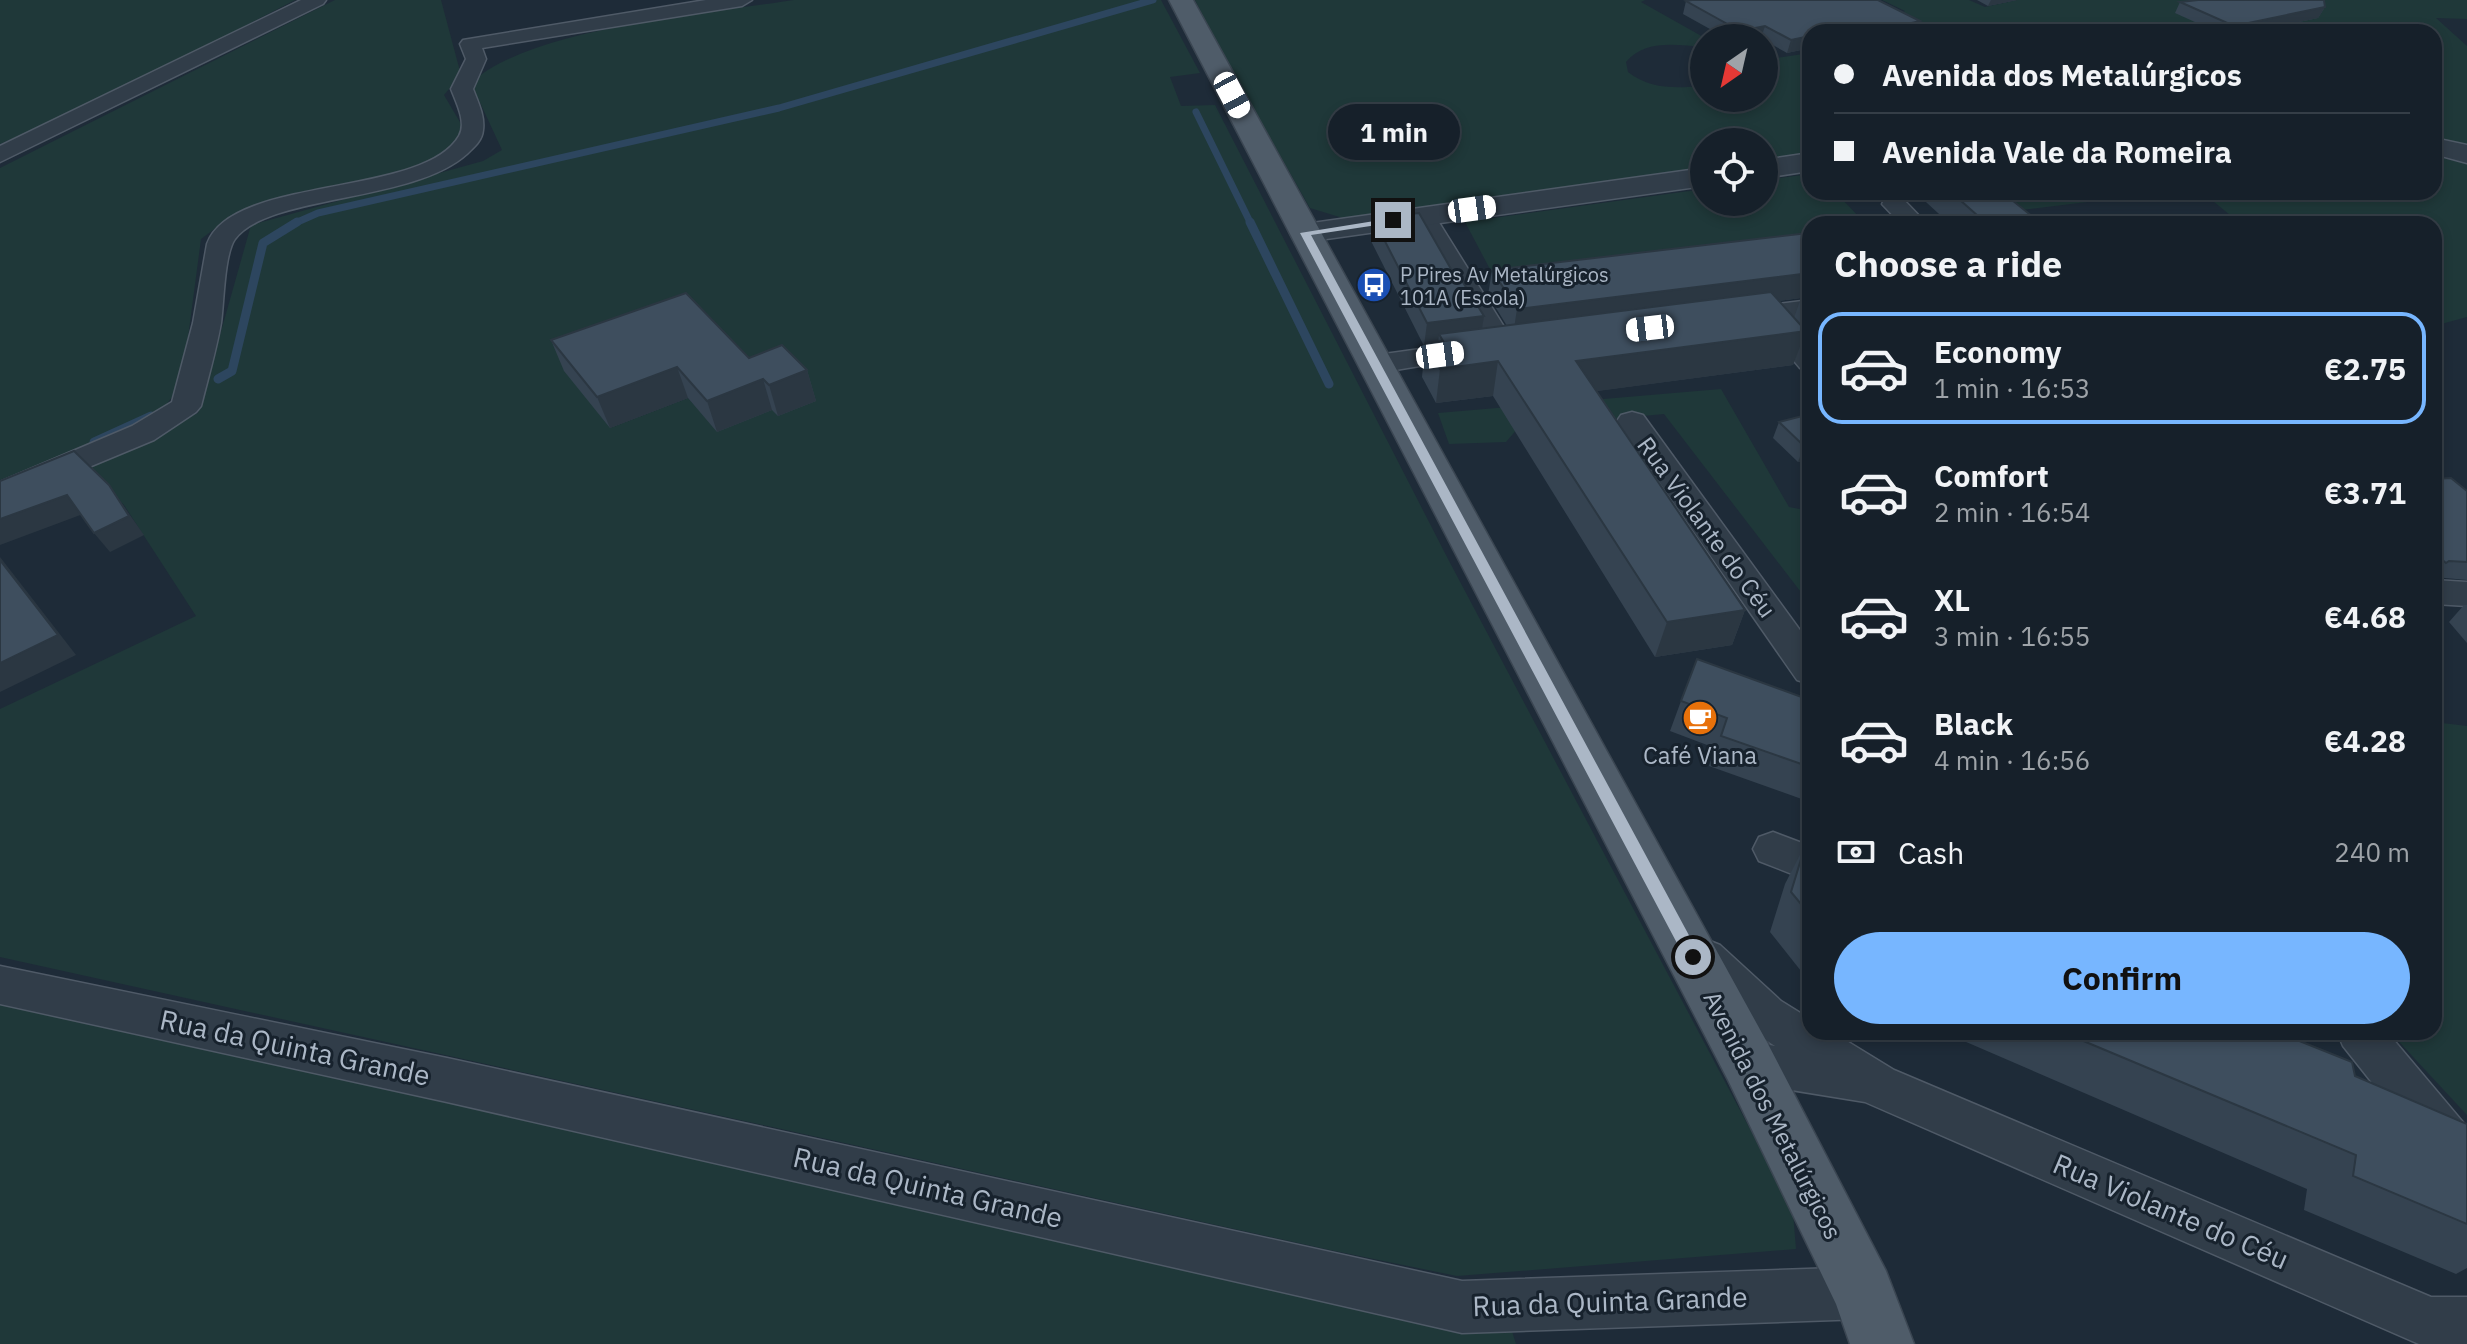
<!DOCTYPE html>
<html lang="en">
<head>
<meta charset="utf-8">
<style>
	body { margin:0; font-family:"IBM Plex Sans",sans-serif; background:#1f2832; color:#f1f3f6; height:100vh; display:flex; flex-direction:column; font-size:30px; white-space:nowrap }
	* { box-sizing:border-box; margin:0 }
	p { font-size:26px; color:#9ea3a8 }
	.icon { flex:none; width:44px; height:44px; fill:none; stroke:currentColor; stroke-width:2; stroke-linecap:round; stroke-linejoin:round }
	.map { position:relative; flex:1; overflow:hidden }
	.sheet { position:absolute; left:1802px; top:216px; width:640px; height:824px; display:flex; flex-direction:column; background:#16202a; border-radius:24px; box-shadow:0 4px 12px #0003,0 0 0 2px #353e47 }
	.sheet>* { flex:none }
	.banner { position:absolute; left:1802px; top:24px; width:640px; height:176px; border-radius:24px; box-shadow:0 4px 12px #0003,0 0 0 2px #353e47; display:grid; align-content:center; height:176px; padding:0 32px; background:#16202a }
	.needle { width:52px; rotate:214deg }
	.fabs { position:absolute; left:1690px; top:24px; display:grid; gap:16px }
	.fabs a { display:grid; place-items:center; width:88px; height:88px; border-radius:50%; background:#16202a; box-shadow:0 4px 12px #0003,0 0 0 2px #353e47; font-size:40px }
	.end { position:absolute; width:36px; height:36px; margin:-18px; border:10px solid #abb7c6; background:#111; box-shadow:0 0 0 4px #111 }
	.from { border-radius:50% }
	.bubble { position:absolute; height:56px; border-radius:28px; background:#16202a; box-shadow:0 4px 12px #0003,0 0 0 2px #353e47; font-size:26px; font-weight:700; line-height:56px; text-align:center }
	.car { position:absolute; width:24px; height:48px; margin:-24px -12px; border-radius:10px; box-shadow:0 0 6px 2px #0007; background:linear-gradient(#fff 24%,#345 0 40%,#fff 0 76%,#345 0 86%,#fff 0) }
	.banner b { display:flex; align-items:center; gap:28px; height:76px; font-size:30px }
	.banner b+b { border-top:2px solid #353e47 }
	.banner i { width:20px; height:20px; background:#f1f3f6 }
	ul { padding:0; list-style:none }
	li { display:flex; align-items:center; gap:24px; height:112px; margin:0 16px 12px; padding:0 16px; border:4px solid transparent; border-radius:24px }
	li div { flex:1 }
	li b { display:block; font-size:30px }
	li em { font-style:normal; font-weight:700 }
	li.selected { border-color:#77b6ff }
	li>.icon { width:72px; height:72px; stroke-width:1.5 }
	h2 { padding:0 32px; font-size:36px; line-height:96px }
	.pay { display:flex; align-items:center; gap:20px; height:88px; padding:0 32px; font-size:30px }
	.pay p { margin-inline-start:auto }
	.button { display:flex; gap:16px; margin-top:auto; padding:16px 32px }
	.button a { flex:1; height:92px; border-radius:48px; background:#77b6ff; color:#111; font-size:32px; font-weight:700; line-height:92px; text-align:center }
	.map>svg:first-child { display:block }
	.green { fill:#1f3839; fill-rule:evenodd }
	.lines { fill:none; stroke-linecap:round; stroke-linejoin:round }
	.stream-far1 { stroke:#2d465f; stroke-width:7 }
	.stream { stroke:#2d465f; stroke-width:9 }
	.minor-casing { stroke:#4f5a67; stroke-width:3 }
	.tertiary-casing { stroke:#4f5a67; stroke-width:3 }
	.primary-casing { stroke:#3b4652; stroke-width:3 }
	.minor { fill:#313d49; fill-rule:evenodd }
	.tertiary { fill:#313d49; fill-rule:evenodd }
	.primary { fill:#4f5c69; fill-rule:evenodd }
	.wall { fill:#354351; fill-rule:evenodd }
	.shaded-wall { fill:#2b3742 }
	.building { fill:#3e4e5e; stroke:#2b3742; stroke-width:2 }
	.route { fill:#abb7c6 }
	.labels { text-anchor:middle; dominant-baseline:central; stroke-width:6; stroke-linejoin:round; paint-order:stroke }
	.far-poi-label { font-size:20px; fill:#abb7c6; stroke:#17222d; text-anchor:start }
	.street-label { font-size:24px; fill:#abb7c6; stroke:#17222d }
	.poi-label { font-size:24px; fill:#abb7c6; stroke:#17222d }
	.near-street-label { font-size:28px; fill:#abb7c6; stroke:#17222d }
</style>
</head>
<body>
<div class="map">
<svg width="2467" height="1344" viewBox="0 0 2467 1344">
	<rect width="100%" height="100%" fill="#1e2b38"/>
	<g class="green">
		<polygon points="0,0 295,0 101,101 0,144"/>
		<polygon points="335,0 441,0 461,75 444,95 464,129 453,148 437,157 394,174 229,218 201,239 182,383 159,415 121,434 0,480 0,168"/>
		<path d="M794,0H1161L1200,73L1170,77L1181,106L1215,105L1448,559L1750,1129L1793,1213L1796,1249L1457,1276L1330,1250L0,957V709L196,616L124,505L85,466L198,413L251,225L483,161L502,150L471,83C529,28 711,13 794,0ZM696,323L758,389L718,431L688,398L610,428Z"/>
		<path d="M1195,0H1645L1641,2L1705,38L1704,47C1676,45 1645,39 1626,62L1628,72C1651,90 1676,88 1704,86V98H1764V82L1773,76L1764,69V60L1810,53V153L1764,160V142H1704V168L1346,219L1310,208L1229,67Z"/>
		<polygon points="1882,0 1969,0 1985,7 2017,0 2467,0 2467,19 2436,18 2467,46 2467,146 2434,138 2434,32 1920,32 1892,16 1905,11"/>
		<polygon points="2434,156 2467,164 2467,317 2434,326 2434,224 2241,224 2202,192 2434,192"/>
		<polygon points="1810,174 1810,192 1835,192 1866,224 1810,224 1810,253 1501,290 1465,222 1704,189 1704,202 1764,202 1764,180"/>
		<polygon points="1971,192 2104,192 2112,199 1997,213"/>
		<polygon points="1721,389 1789,507 1810,511 1810,604 1664,414 1518,428 1506,442 1449,444 1438,413"/>
		<polygon points="2434,722 2467,726 2467,1115 2390,1032 2434,1032"/>
		<polygon points="0,1004 1511,1328 1516,1344 0,1344"/>
	</g>
	<g class="lines">
		<g class="stream-far1">
			<polyline points="1196,112 1251,224"/>
			<polyline points="293,224 318,213 779,108 1153,0"/>
		</g>
		<g class="stream">
			<polyline points="1250,222 1329,384"/>
			<polyline points="218,379 232,371 263,243 297,222"/>
			<polyline points="94,442 151,416"/>
		</g>
		<defs>
			<g id="minor">
				<polygon points="301,0 326,0 323,4 0,162 0,146"/>
				<path d="M706,0H752L742,6L482,48L486,59L473,89C478,102 485,116 483,130C482,141 474,147 467,154C413,203 269,194 235,239C224,255 224,303 221,323C216,351 208,378 201,406L196,412L154,440L0,504V482L132,426L172,402L193,323L207,244C232,175 423,198 459,136C467,123 456,102 451,89L466,59L460,44L463,40Z"/>
				<polygon points="1894,197 1903,199 1927,224 1901,224 1882,204 1885,199"/>
				<polygon points="1423,209 1432,211 1435,216 1516,346 1512,352 1502,354 1492,352 1488,346 1411,216 1414,211"/>
				<polygon points="1810,300 1810,316 1787,319 1810,345 1810,371 1800,368 1761,322 1740,325 1730,323 1726,317 1730,311 1740,309"/>
				<polygon points="1471,342 1481,344 1485,350 1481,356 1377,373 1367,370 1363,364 1367,358 1377,355"/>
				<polygon points="1632,412 1643,415 1810,644 1810,684 1797,680 1617,421 1621,415"/>
				<polygon points="2434,580 2467,582 2467,606 2434,604"/>
				<polygon points="1773,832 1810,846 1810,881 1759,861 1753,849 1759,837"/>
				<path d="M1705,939L1720,945L1781,1001L1810,1019V1032H1832L1894,1070L2431,1297H2467V1344H2419L1865,1102L1748,1083L1732,1077L1725,1062L1732,1047L1748,1041L1775,1046C1745,1026 1699,991 1683,958L1690,945Z"/>
				<polygon points="0,966 447,1058 1462,1281 1864,1267 1882,1275 1890,1293 1882,1311 1864,1319 1462,1333 447,1102 0,1004"/>
				<polygon points="2337,1032 2387,1032 2467,1127 2467,1188 2450,1181 2343,1046"/>
			</g>
			<g id="tertiary">
				<polygon points="2434,138 2467,145 2467,163 2434,154"/>
				<polygon points="1810,153 1810,171 1764,178 1764,160"/>
				<polygon points="1704,168 1704,186 1305,242 1294,240 1290,233 1294,226 1305,224"/>
			</g>
			<polygon id="primary" points="1169,0 1193,0 1768,1044 1886,1271 1914,1344 1850,1344 1836,1304 1728,1080"/>
		</defs>
		<use href="#minor" class="minor-casing"/>
		<use href="#tertiary" class="tertiary-casing"/>
		<use href="#primary" class="primary-casing"/>
		<use href="#minor" class="minor"/>
		<use href="#tertiary" class="tertiary"/>
		<use href="#primary" class="primary"/>
	</g>
	<g class="wall">
		<polygon points="1878,0 1916,32 1810,32 1810,48 1787,53 1764,40 1764,38 1726,38 1683,14 1686,1"/>
		<polygon points="1977,0 2017,0 1988,6"/>
		<polygon points="2180,2 2325,7 2318,18 2252,32 2217,32 2175,13"/>
		<polygon points="1915,192 2002,192 2033,217 2031,223 2032,224 1950,224"/>
		<path d="M1373,218L1482,329L1507,326L1488,295L1492,270L1810,235V340L1804,334L1793,365L1596,391L1745,610L1732,645L1655,657L1493,396L1436,403L1422,377L1425,346H1424L1371,241ZM1801,298L1794,318L1778,301Z"/>
		<polygon points="551,340 749,358 807,370 816,401 778,416 772,410 717,432 688,398 610,428 564,371"/>
		<polygon points="1810,414 1810,459 1798,462 1773,438 1779,422"/>
		<polygon points="2434,479 2467,491 2467,580 2434,577"/>
		<polygon points="2464,605 2467,605 2467,643 2449,622"/>
		<polygon points="1810,700 1810,802 1709,766 1715,748 1670,731 1681,701"/>
		<polygon points="1806,843 1810,845 1810,975 1801,971 1770,932 1785,884"/>
		<polygon points="1943,1032 2277,1032 2355,1076 2467,1124 2467,1268 2456,1274 2304,1210 2307,1189"/>
	</g>
	<g class="shaded-wall">
		<polygon points="1991,0 2017,0 1988,6"/>
		<polygon points="2325,7 2318,18 2252,32 2231,32 2234,26"/>
		<polygon points="1920,21 1916,32 1877,32 1878,31"/>
		<polygon points="1866,24 1863,32 1828,32"/>
		<polygon points="1765,26 1761,38 1738,38 1740,31"/>
		<polygon points="1810,36 1810,48 1787,53 1791,40"/>
		<polygon points="1810,273 1810,297 1802,296 1801,298 1513,335 1517,309"/>
		<polygon points="1484,316 1480,340 1443,341 1439,334 1438,345 1426,343 1425,346 1424,346 1427,323"/>
		<polygon points="1806,331 1793,365 1568,395 1576,361"/>
		<polygon points="1498,361 1493,396 1436,403 1440,369"/>
		<polygon points="677,367 688,398 610,428 597,397"/>
		<polygon points="807,370 816,401 778,416 769,385"/>
		<polygon points="763,379 772,410 717,432 707,401"/>
		<polygon points="1810,445 1810,459 1798,462 1804,446"/>
		<polygon points="109,485 144,535 110,552 94,533"/>
		<polygon points="67,495 83,514 0,545 0,519"/>
		<polygon points="0,557 76,655 0,692"/>
		<polygon points="1745,610 1732,645 1655,657 1667,622"/>
	</g>
	<g class="building">
		<polygon points="1692,0 1878,0 1920,21 1878,31 1866,24 1828,32 1810,32 1810,36 1791,40 1765,26 1740,31 1686,1"/>
		<polygon points="2198,0 2324,0 2325,7 2234,26 2180,2"/>
		<polygon points="1951,192 2002,192 2033,217 2024,218 2032,224 1987,224"/>
		<polygon points="1419,213 1455,276 1459,276 1484,316 1427,323 1373,218"/>
		<polygon points="1808,233 1810,235 1810,273 1517,309 1492,270"/>
		<polygon points="1771,292 1806,331 1576,361 1745,610 1667,622 1498,361 1440,369 1426,343 1443,341 1439,334"/>
		<polygon points="686,293 749,358 782,345 807,370 769,385 763,379 707,401 677,367 597,397 551,340"/>
		<polygon points="1810,294 1810,305 1802,296"/>
		<polygon points="1810,414 1810,445 1804,446 1779,422"/>
		<polygon points="74,451 109,485 129,516 94,533 67,495 0,519 0,481"/>
		<polygon points="2451,478 2467,491 2467,562 2449,561 2446,563 2434,553 2434,479"/>
		<polygon points="0,560 58,635 0,663"/>
		<polygon points="1697,659 1810,700 1810,767 1721,736 1727,718 1681,701"/>
		<polygon points="1806,843 1810,845 1810,915 1791,892"/>
		<polygon points="2062,1032 2277,1032 2352,1062 2355,1076 2467,1124 2467,1224 2353,1176 2356,1155"/>
	</g>
	<polygon class="route" points="1393,218 1397,222 1311,235 1698,952 1698,962 1687,962 1300,233"/>
	<defs>
		<symbol id="bus-disc" viewBox="-11 -11 22 22"><circle r="9.5" fill="#1a4fb4" stroke="#17222d"/><path d="M-5-6H5V4H4V6H2V4H-2V6H-4V4H-5ZM-3.5-4V0h7V-4ZM-3.5 1.2v1.5H-2V1.2ZM2 1.2v1.5H3.5V1.2Z" fill="#fff"/></symbol>
		<symbol id="cafe-disc" viewBox="-11 -11 22 22"><circle r="9.5" fill="#e8710a" stroke="#17222d"/><path d="M-5.5-4.5H6V0H3Q3 3.5 0 3.5H-2.5Q-5.5 3.5-5.5 0ZM3-3.2v2h1.7v-2ZM-6 4.5H4V6H-6Z" fill="#fff"/></symbol>
	</defs>
	<g fill-rule="evenodd">
		<use href="#bus-disc" x="1354" y="265" width="40" height="40"/>
		<use href="#cafe-disc" x="1680" y="698" width="40" height="40"/>
	</g>
	<g class="labels">
		<g class="far-poi-label">
			<text x="1400" y="274">P Pires Av Metalúrgicos<tspan x="1400" dy="23">101A (Escola)</tspan></text>
		</g>
		<g class="street-label">
			<text transform="translate(1707 527) rotate(54)">Rua Violante do Céu</text>
			<text transform="translate(1773 1115) rotate(63)">Avenida dos Metalúrgicos</text>
		</g>
		<g class="poi-label">
			<text x="1700" y="755">Café Viana</text>
		</g>
		<g class="near-street-label">
			<text transform="translate(295 1047) rotate(12)">Rua da Quinta Grande</text>
			<text transform="translate(928 1187) rotate(13)">Rua da Quinta Grande</text>
			<text transform="translate(2171 1211) rotate(23)">Rua Violante do Céu</text>
			<text transform="translate(1610 1301) rotate(-2)">Rua da Quinta Grande</text>
		</g>
	</g>
</svg>
<div class="fabs">
<a><svg class="needle" viewBox="-14 -14 28 28"><path d="M0-13l5 13h-10z" fill="#e53935"/><path d="M0 13l5-13h-10z" fill="#9ea3a8"/></svg></a>
<a><svg class="icon" aria-label="locate" viewBox="0 0 24 24"><circle cx="12" cy="12" r="6"/><path d="M12 2v4M12 18v4M2 12h4M18 12h4"/></svg></a>
</div>
<i class="end from" style="left:1693px;top:957px"></i>
<i class="end" style="left:1393px;top:220px"></i>
<div class="bubble" style="left:1328px;top:104px;width:132px">1 min</div>
<i class="car" style="left:1232px;top:95px;rotate:152deg"></i>
<i class="car" style="left:1472px;top:209px;rotate:82deg"></i>
<i class="car" style="left:1650px;top:328px;rotate:263deg"></i>
<i class="car" style="left:1440px;top:355px;rotate:82deg"></i>
<div class="banner">
<b><i class="from"></i>Avenida dos Metalúrgicos</b>
<b><i></i>Avenida Vale da Romeira</b>
</div>
<section class="sheet">
<h2>Choose a ride</h2>
<ul>
<li class="selected"><svg class="icon" aria-label="car" viewBox="0 0 24 24"><path d="M5 17H2v-5l4-1 3-4h7l3 4 3 1v5h-3M9 17h6M6 11h13"/><circle cx="7" cy="17" r="2"/><circle cx="17" cy="17" r="2"/></svg><div><b>Economy</b><p>1 min · 16:53</p></div><em>€2.75</em></li>
<li><svg class="icon" aria-label="car" viewBox="0 0 24 24"><path d="M5 17H2v-5l4-1 3-4h7l3 4 3 1v5h-3M9 17h6M6 11h13"/><circle cx="7" cy="17" r="2"/><circle cx="17" cy="17" r="2"/></svg><div><b>Comfort</b><p>2 min · 16:54</p></div><em>€3.71</em></li>
<li><svg class="icon" aria-label="car" viewBox="0 0 24 24"><path d="M5 17H2v-5l4-1 3-4h7l3 4 3 1v5h-3M9 17h6M6 11h13"/><circle cx="7" cy="17" r="2"/><circle cx="17" cy="17" r="2"/></svg><div><b>XL</b><p>3 min · 16:55</p></div><em>€4.68</em></li>
<li><svg class="icon" aria-label="car" viewBox="0 0 24 24"><path d="M5 17H2v-5l4-1 3-4h7l3 4 3 1v5h-3M9 17h6M6 11h13"/><circle cx="7" cy="17" r="2"/><circle cx="17" cy="17" r="2"/></svg><div><b>Black</b><p>4 min · 16:56</p></div><em>€4.28</em></li>
</ul>
<div class="pay"><svg class="icon" aria-label="cash" viewBox="0 0 24 24"><path d="M3 7h18v10H3z"/><circle cx="12" cy="12" r="2"/></svg>Cash<p>240 m</p></div>
<div class="button"><a>Confirm</a></div>
</section>
</div>
</body>
</html>
